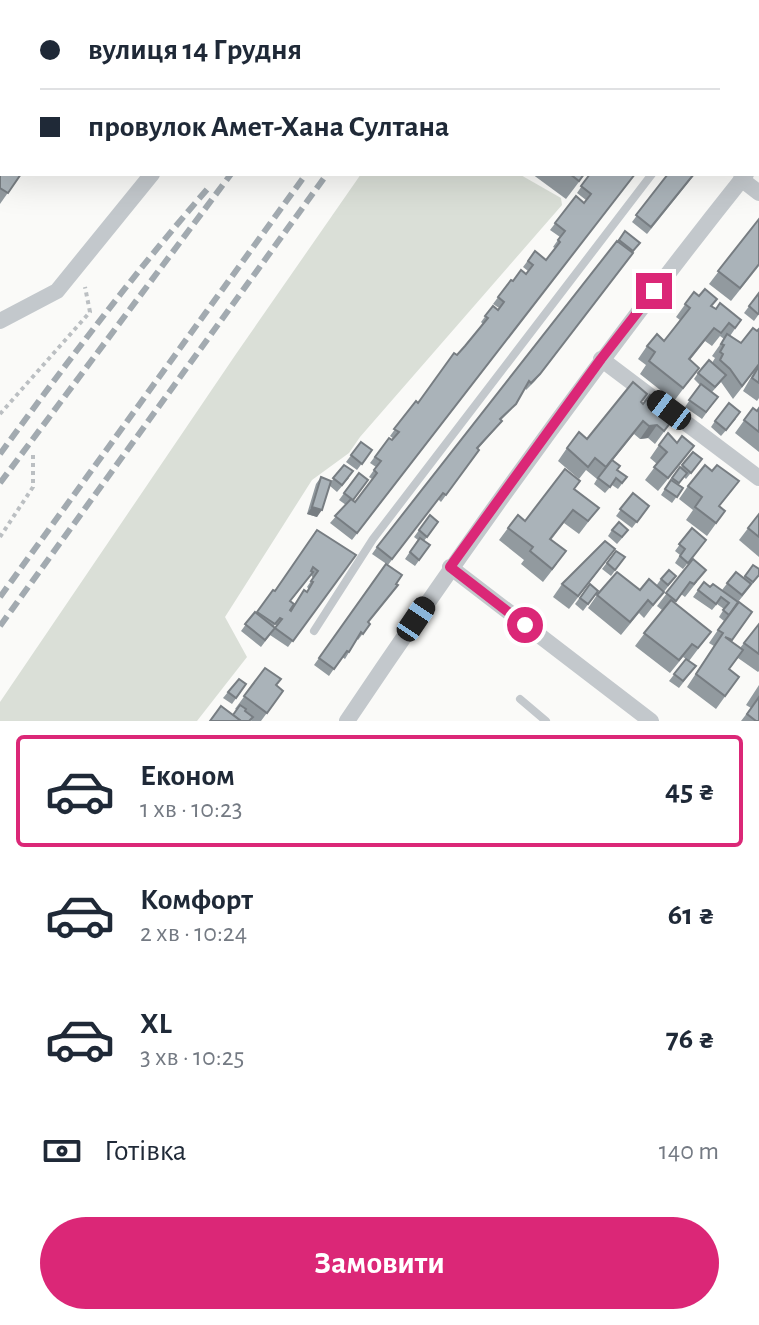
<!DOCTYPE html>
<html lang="uk">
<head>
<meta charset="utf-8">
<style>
	body { margin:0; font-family:"Alegreya Sans",sans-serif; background:#f2f2f3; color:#1f2937; height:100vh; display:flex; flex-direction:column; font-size:30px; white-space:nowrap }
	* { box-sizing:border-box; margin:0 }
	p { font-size:26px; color:#747a83 }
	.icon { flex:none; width:44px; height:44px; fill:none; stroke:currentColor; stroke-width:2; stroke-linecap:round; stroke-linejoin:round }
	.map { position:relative; height:721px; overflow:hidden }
	.panel { display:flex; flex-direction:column; background:#fff; flex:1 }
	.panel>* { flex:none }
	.guide { position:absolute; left:0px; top:0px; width:760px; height:176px; box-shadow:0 8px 32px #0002; display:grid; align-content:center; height:176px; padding:0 40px; background:#fff }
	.end { position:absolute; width:36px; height:36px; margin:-18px; border:10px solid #db2777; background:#fff; box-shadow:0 0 0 4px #fff }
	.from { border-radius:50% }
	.car { position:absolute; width:24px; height:48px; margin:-24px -12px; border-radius:10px; box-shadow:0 0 6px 2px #0007; background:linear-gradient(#222 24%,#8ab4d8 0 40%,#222 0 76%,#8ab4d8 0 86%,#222 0) }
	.guide b { display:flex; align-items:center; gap:28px; height:76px; font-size:30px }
	.guide b+b { border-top:2px solid #e0e1e3 }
	.guide i { width:20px; height:20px; background:#1f2937 }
	ul { padding:14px 0 0; list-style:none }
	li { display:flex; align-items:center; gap:24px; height:112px; margin:0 16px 12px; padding:0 24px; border:4px solid transparent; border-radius:8px }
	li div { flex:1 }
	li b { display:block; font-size:30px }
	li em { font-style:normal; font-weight:700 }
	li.active { border-color:#db2777 }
	li>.icon { width:72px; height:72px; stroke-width:1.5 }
	.pay { display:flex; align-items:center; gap:20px; height:88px; padding:0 40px; font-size:30px }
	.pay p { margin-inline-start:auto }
	.button { display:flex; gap:16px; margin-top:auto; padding:16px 40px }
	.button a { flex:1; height:92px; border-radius:48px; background:#db2777; color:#fff; font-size:32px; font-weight:700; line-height:92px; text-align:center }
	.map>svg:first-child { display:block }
	.green { fill:#dadfd7 }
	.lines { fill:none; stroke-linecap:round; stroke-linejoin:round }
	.path { stroke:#bbbfc2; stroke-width:4; stroke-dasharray:4 4; stroke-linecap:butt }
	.lane { stroke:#c3c8cc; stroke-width:8 }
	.street { stroke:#c3c8cc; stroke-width:16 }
	.rail { stroke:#a2aab0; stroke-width:6; stroke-dasharray:12 6; stroke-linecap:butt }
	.wall { fill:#929a9f; fill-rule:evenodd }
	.shaded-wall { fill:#777d82 }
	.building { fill:#aab3b9; stroke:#777d82; stroke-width:2; fill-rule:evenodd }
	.route { stroke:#db2777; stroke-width:10 }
</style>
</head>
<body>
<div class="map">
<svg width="759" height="721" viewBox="0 0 759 721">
	<rect width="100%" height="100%" fill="#fafaf8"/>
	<polygon class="green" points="361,174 519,174 561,198 562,205 360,437 349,453 312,480 225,617 247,657 197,721 0,721 0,702 236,354"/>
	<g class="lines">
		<g class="path">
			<polyline points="503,2 505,0"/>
			<polyline points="0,414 90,312 85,287"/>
			<polyline points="0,537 33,487 33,455"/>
		</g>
		<g class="lane">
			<polyline points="564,0 566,2"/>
			<polyline points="22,2 24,0"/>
			<polyline points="600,2 602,0"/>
			<polyline points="0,28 2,26"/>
			<polyline points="758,35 759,34"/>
			<polyline points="314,631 373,539 652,174"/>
			<polyline points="520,699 546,721"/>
		</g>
		<g class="street">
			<polyline points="291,2 292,0"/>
			<polyline points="758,159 759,157"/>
			<polyline points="741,179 759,193"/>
			<polyline points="0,321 57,291 152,174"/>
			<polyline points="601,359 759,478"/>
			<polyline points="450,567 651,721"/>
			<path d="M347,721C473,533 605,351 746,174"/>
		</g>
		<g class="rail">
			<polyline points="370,2 372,0"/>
			<polyline points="431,2 432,0"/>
			<polyline points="451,2 453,0"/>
			<path d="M0,454C67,362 135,272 210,186"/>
			<polyline points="0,483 231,174"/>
			<polyline points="0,597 306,174"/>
			<polyline points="0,626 327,174"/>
		</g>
	</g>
	<g class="wall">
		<polygon points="0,145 21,174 0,204"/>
		<polygon points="532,174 585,174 566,199"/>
		<polygon points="590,174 635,174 352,540 330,523 346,505 339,500 359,473 353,500 355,502 372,479 369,477 376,467 370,463 389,438 392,440 394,439 390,436 416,401 418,403 457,355 465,346 483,324 481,322 493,306 498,310 499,308 493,304 511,280 513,281 526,274 528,271 523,267 535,251 546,260 555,248 553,247 560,237 550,230 576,196 584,203 586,200 577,193"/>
		<polygon points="668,174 695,174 647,234 632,222"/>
		<polygon points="759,219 759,266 731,301 709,284"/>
		<polygon points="625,231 640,243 535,381 526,390 525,388 511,410 501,420 497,427 478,449 479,450 441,502 438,499 388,565 372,554 377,547"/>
		<polygon points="694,292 716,309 741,320 730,336 741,343 759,329 759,398 757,401 743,391 754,372 733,399 721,382 712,392 718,397 702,419 685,407 700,385 694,379 698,373 712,363 715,358 712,356 724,339 720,336 712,346 705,341 690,360 699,368 674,401 640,374 646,365 638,359 647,346 664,341 680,320 676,317"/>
		<polygon points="759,293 759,314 754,321 744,313"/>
		<polygon points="641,403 669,425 655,444 648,438 640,439 634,434 613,460 617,470 627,477 618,489 612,485 605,493 594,484 597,479 586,470 579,479 558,461 567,448 587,439"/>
		<polygon points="753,408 757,411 759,408 759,452 735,433"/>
		<polygon points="736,419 721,436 711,427 715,421"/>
		<polygon points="361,442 372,450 357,470 346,462"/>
		<polygon points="659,445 685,458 658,491 645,480 657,464 650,458"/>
		<polygon points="693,452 702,459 686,479 684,477 678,485 683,488 672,503 661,495 672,478"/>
		<polygon points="344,465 349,478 337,492 330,486 317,517 307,514 316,484 321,477 331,482"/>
		<polygon points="712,471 720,507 725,511 707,536 686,520 693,510 679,499 688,486"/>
		<polygon points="575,489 599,508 579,534 564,523 551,540 557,564 543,582 521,564 524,560 499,540 508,528 525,521"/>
		<polygon points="633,493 649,506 632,528 616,516"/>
		<polygon points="759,514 759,557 739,540"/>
		<polygon points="430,515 438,522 424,541 430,545 415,566 405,559 418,540 414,537"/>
		<polygon points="692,528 706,540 683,569 675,563 680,555 675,551"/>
		<path d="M317,530L356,555L288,647L270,635L277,626L275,624L270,635L261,647L241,631L255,612L256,613L273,590L275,591ZM311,575L313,578L307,587L309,589L307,592L304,590L291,611L290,610V602Z"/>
		<polygon points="612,530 623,537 617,544 608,536"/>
		<polygon points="616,551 625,557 611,576 602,569"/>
		<polygon points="693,559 697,582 685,597 681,594 675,603 711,632 689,661 696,666 679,688 669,681 686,659 683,657 670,673 635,646 662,610 657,606"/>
		<polygon points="606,561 569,609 553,597 562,584"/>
		<polygon points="386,564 368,622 370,624 358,640 357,639 345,659 342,657 329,676 314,665"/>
		<polygon points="753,565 759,576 738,602 722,590 736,572 743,578"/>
		<polygon points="676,576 644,618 639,613 621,635 588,608 597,595 640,590 656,586 661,579"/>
		<polygon points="704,582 752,612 731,642 740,648 759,624 759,671 758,672 738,658 729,669 739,677 716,709 687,687 714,646 709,643 724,621 719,617 724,609 717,604 712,610 693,597"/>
		<polygon points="590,584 598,591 583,611 575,604"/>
		<polygon points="265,668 276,686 283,691 261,721 252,721 233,715 237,710 235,709"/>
		<polygon points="246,684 232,704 223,698 228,692"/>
		<polygon points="759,685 759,721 741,721 751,708 746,705"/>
	</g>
	<g class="shaded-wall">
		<polygon points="657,425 648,438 640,439 649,426"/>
		<polygon points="312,507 322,510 317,517 307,514"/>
	</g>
	<g class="building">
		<polygon points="536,0 548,0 550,2 534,2"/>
		<polygon points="670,0 706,0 704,2 669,2"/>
		<polygon points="731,0 759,0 759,14 758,15 758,2 734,2"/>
		<polygon points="759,56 759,86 758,87 758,57"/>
		<polygon points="2,143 2,174 21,174 8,193 0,188 0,146"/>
		<polygon points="570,174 584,174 579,181"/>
		<polygon points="590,174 635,174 357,533 335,516 351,499 355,502 377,473 374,470 381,461 375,457 389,438 392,440 399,432 394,429 416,401 418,403 454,353 457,355 465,346 488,318 485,316 493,306 498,310 504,302 498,297 511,280 513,281 521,270 526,274 533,265 528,261 535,251 546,260 560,242 558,240 565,231 555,223 576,196 584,203 591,194 581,186"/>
		<polygon points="668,174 694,174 651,227 636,215"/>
		<polygon points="759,219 759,264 740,288 718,271"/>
		<polygon points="625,231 640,243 633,251 619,240"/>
		<polygon points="617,241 633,253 540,374 531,383 529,381 516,404 500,419 502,421 477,448 479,450 446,495 443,493 392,559 377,547"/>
		<polygon points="705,289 717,299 711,306 716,309 720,303 741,320 735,328 729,323 721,333 714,328 689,359 699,368 683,388 649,361 655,352 647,346 657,334 664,341 690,308 685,304 694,292 699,296"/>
		<polygon points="759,293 759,313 758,314 749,306"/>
		<polygon points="753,328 757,331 759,329 759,364 742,386 730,369 720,360 723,354 720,352 724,345 721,344 727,334 741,343"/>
		<polygon points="709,360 726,375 715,387 698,373"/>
		<polygon points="759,366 759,383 752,378"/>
		<polygon points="633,382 647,394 641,402 643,404 650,395 665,407 667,404 678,413 664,431 657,425 649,426 643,421 606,467 595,458 588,467 567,448 579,432 587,439"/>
		<polygon points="701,384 718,397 706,412 689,400"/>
		<polygon points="729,403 740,412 726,430 715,421"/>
		<polygon points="753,408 757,411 759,408 759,432 744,420"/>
		<polygon points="668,433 677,443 682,436 694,446 668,478 654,467 667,452 659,445"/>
		<polygon points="361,442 372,450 362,464 351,455"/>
		<polygon points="693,452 702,459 691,473 682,465"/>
		<polygon points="612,460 620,466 617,470 627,477 622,483 616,478 610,487 598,478"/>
		<polygon points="344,465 353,471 342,485 333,478"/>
		<polygon points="705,465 712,471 717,465 739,481 719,506 725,511 716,523 695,507 702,497 688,486"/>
		<polygon points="680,467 687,473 679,483 672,478"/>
		<polygon points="565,469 580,481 574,489 599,508 588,521 573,510 550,539 566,551 552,569 530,551 533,547 508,528 518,515 525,521"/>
		<polygon points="359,473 368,480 353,500 344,493"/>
		<polygon points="321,477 331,481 322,510 312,507"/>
		<polygon points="671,480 683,488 677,497 665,489"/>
		<polygon points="633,493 649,506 637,522 620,509"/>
		<polygon points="759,514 759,537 748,528"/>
		<polygon points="430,515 438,522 427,537 419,530"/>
		<polygon points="619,522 628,530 622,537 612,530"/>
		<polygon points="692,528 706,540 688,563 680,556 685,549 679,544"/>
		<path d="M317,530L356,555L293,641L275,628L282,619L280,618L275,624L257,612L273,590L275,591ZM313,567L318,571L311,581L313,582L307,592L304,590L291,611L290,610L294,604L290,601L313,572L311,571Z"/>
		<polygon points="420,538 430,545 419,560 410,552"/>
		<polygon points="605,541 615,549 578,596 562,584"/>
		<polygon points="616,551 625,557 615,570 607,563"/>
		<polygon points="693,559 706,570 694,584 690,582 676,601 666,593"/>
		<polygon points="386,564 402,575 396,584 398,585 368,622 370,624 363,634 361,632 349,652 347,651 334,669 319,658"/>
		<polygon points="753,565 759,569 759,575 753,582 745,576"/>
		<polygon points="669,570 676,576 668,585 661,579"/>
		<polygon points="617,572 640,590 649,579 664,592 653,605 648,600 630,622 597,595"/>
		<polygon points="736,572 751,584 742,595 727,583"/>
		<polygon points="704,582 710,587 713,584 738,602 729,615 723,610 729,603 721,597 716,604 698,590"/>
		<polygon points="590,584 598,591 588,604 580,598"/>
		<polygon points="671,600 711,632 698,648 692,644 679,660 644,633"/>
		<polygon points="739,602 752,612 732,640 725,637 743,650 729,669 739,677 725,696 696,674 723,633 718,630"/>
		<polygon points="255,612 275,628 265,640 245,624"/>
		<polygon points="759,624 759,654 744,643"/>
		<polygon points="686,659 696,666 683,681 674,674"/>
		<polygon points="265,668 281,679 276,685 283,691 267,713 244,696"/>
		<polygon points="239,679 246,684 236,698 228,692"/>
		<polygon points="759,697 759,721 756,721 747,714"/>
		<polygon points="240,705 246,709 245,711 253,717 249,721 241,721 233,715"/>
		<polygon points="221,706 241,721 210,721"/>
	</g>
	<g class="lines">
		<polyline class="route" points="525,625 450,567 601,359 654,291"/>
	</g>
</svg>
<i class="end from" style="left:525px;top:625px"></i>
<i class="end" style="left:654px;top:291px"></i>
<i class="car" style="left:669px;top:410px;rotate:307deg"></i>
<i class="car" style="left:416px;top:619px;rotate:34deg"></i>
<div class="guide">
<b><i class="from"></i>вулиця 14 Грудня</b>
<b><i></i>провулок Амет-Хана Султана</b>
</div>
</div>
<section class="panel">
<ul>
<li class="active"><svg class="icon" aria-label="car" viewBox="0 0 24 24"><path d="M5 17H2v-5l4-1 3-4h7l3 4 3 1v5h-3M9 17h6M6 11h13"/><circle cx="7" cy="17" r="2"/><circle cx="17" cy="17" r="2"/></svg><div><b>Економ</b><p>1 хв · 10:23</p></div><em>45 ₴</em></li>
<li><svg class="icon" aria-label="car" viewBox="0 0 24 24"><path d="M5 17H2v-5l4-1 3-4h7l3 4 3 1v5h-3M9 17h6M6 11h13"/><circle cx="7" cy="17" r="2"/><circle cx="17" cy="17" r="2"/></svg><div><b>Комфорт</b><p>2 хв · 10:24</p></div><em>61 ₴</em></li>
<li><svg class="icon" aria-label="car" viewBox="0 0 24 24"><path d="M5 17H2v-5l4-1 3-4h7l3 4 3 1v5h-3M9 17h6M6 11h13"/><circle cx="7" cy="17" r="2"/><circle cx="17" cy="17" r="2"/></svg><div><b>XL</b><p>3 хв · 10:25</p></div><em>76 ₴</em></li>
</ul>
<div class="pay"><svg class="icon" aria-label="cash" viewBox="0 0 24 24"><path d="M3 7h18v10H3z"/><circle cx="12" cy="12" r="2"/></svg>Готівка<p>140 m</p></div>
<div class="button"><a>Замовити</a></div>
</section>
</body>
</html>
